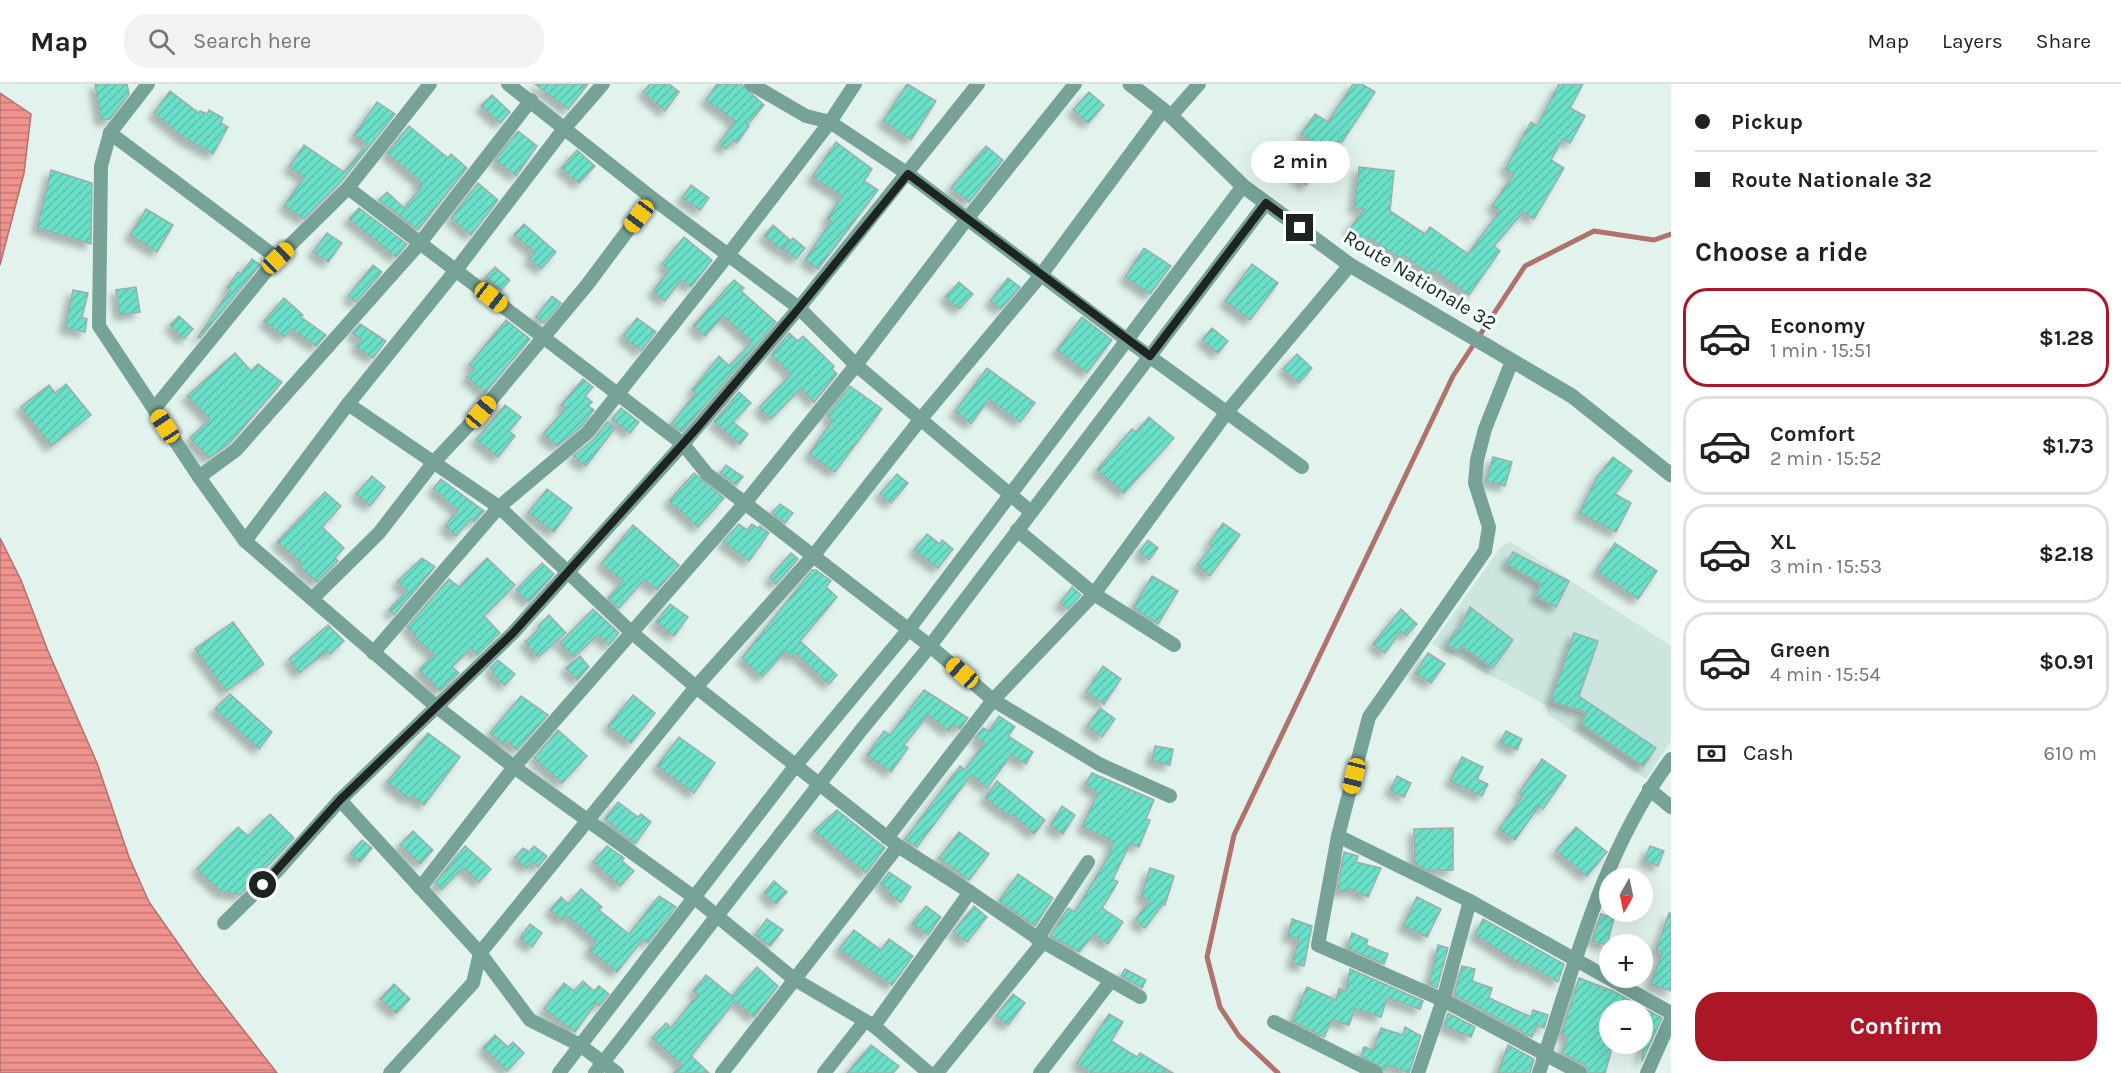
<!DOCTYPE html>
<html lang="en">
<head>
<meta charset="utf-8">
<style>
	body { margin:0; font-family:Karla,sans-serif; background:#f2f2f2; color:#222; height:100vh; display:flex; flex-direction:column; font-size:22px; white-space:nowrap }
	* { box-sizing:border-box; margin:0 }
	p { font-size:20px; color:#767676 }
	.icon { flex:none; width:33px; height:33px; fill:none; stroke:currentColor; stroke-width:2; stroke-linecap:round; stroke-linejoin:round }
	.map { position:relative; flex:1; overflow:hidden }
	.drawer { display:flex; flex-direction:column; background:#fff; width:450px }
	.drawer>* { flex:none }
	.top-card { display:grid; align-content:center; height:132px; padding:0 24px; background:#fff }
	.needle { width:39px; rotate:189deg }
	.fabs { position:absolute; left:1599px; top:784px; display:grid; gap:12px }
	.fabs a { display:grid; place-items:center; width:54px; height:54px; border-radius:50%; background:#fff; box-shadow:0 6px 24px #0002; font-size:30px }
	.end { position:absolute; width:27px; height:27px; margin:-14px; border:8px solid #1e2422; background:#fff; box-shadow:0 0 0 3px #fff }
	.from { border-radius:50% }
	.bubble { position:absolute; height:42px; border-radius:21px; background:#fff; box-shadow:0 6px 24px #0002; font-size:20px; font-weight:700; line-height:42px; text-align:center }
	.car { position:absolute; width:18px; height:36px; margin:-18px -9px; border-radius:8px; box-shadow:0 0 4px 2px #0007; background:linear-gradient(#f5c518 24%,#345 0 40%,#f5c518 0 76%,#345 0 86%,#f5c518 0) }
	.top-card b { display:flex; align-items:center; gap:21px; height:57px; font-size:22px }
	.top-card b+b { border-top:2px solid #e0e0e0 }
	.top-card i { width:15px; height:15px; background:#222 }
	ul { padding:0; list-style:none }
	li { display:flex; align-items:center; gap:18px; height:99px; margin:0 12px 9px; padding:0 12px; border:3px solid #e0e0e0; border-radius:24px }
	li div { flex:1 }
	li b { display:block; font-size:22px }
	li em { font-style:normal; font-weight:700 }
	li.active { border-color:#ab1726 }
	li>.icon { width:54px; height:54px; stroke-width:1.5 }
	h2 { padding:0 24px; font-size:27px; line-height:72px }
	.pay { display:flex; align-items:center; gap:15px; height:66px; padding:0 24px; font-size:22px }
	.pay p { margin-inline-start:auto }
	.action { display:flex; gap:12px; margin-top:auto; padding:12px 24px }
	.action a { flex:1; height:69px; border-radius:24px; background:#ab1726; color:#fff; font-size:24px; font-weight:700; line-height:69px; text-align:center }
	header { display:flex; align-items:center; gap:36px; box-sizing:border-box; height:84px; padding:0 30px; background:#fff; border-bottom:2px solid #e0e0e0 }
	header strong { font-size:28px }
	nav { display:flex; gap:33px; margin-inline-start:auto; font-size:21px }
	.search { width:420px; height:54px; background:#f2f2f2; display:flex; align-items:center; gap:15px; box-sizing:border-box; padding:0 21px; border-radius:24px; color:#767676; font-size:22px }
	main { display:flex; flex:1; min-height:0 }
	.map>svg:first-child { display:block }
	.built { fill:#cde5df }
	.water { fill:url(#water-rules); stroke:#b1726e; stroke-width:1.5 }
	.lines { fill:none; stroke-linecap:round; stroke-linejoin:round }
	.stream { stroke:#b1726e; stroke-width:5 }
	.building { fill:url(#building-hatch); stroke:#9eada9; stroke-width:1.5; filter:url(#shadow) }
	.minor { stroke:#76a298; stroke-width:14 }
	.tertiary { stroke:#76a298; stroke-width:15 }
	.route { stroke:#1e2422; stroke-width:8 }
	.labels { text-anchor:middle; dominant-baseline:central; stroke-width:6; stroke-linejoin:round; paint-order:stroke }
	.street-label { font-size:20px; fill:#1e2422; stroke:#f2fffc }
</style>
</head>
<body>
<header>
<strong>Map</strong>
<div class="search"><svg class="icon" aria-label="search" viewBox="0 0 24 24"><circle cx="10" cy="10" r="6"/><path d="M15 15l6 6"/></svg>Search here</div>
<nav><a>Map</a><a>Layers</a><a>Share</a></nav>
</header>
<main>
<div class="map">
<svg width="1671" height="989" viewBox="0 0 1671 989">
	<defs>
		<pattern id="water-rules" width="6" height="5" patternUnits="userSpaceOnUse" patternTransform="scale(1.5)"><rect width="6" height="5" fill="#f0938e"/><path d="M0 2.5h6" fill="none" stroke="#c27874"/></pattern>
		<pattern id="building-hatch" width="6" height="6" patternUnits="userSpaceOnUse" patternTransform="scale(1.5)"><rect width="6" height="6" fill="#6ae0c9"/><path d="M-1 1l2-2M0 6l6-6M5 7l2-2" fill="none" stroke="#5bc0ac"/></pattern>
		<filter id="shadow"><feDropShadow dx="-5.5" dy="5.5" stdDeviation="3" flood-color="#0004"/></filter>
	</defs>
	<rect width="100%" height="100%" fill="#e2f3ee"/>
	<polygon class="built" points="1510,457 1671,562 1671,657 1646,695 1548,631 1546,621 1432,560 1500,464"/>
	<g class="water">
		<polygon points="0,9 31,30 24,89 0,181"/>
		<polygon points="0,454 21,496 48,567 97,679 129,773 149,818 199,889 277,989 0,989"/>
	</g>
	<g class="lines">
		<polyline class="stream" points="1278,989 1239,952 1220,923 1207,873 1234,751 1453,292 1525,182 1594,147 1654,156 1671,150"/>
	</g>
	<g class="building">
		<polygon points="95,0 127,0 129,10 110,35 101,36"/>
		<polygon points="535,0 588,0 568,25"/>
		<polygon points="650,0 669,0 679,8 665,27 643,8"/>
		<polygon points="717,0 741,0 764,21 747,41 749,42 737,59 733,56 726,65 719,60 735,37 706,16"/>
		<polygon points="907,0 936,17 911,56 883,37"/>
		<polygon points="1353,0 1362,0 1375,8 1342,58 1339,58 1306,101 1286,85 1310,56 1301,50 1315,30 1328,38"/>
		<polygon points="1559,0 1583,0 1570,24 1585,32 1570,59 1563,55 1551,76 1564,84 1534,135 1523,128 1494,162 1500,167 1469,211 1432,185 1429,190 1403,171 1400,174 1367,153 1364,157 1349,146 1364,125 1354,124 1359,83 1394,87 1390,127 1425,150 1430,143 1468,170 1500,127 1492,122 1514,90 1505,85 1531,38 1537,42"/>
		<polygon points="170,7 199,29 200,27 207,30 209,26 223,34 221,39 228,43 213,70 184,54 154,29"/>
		<polygon points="1089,8 1104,21 1088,39 1073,26"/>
		<polygon points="492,11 510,28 500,39 481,22"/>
		<polygon points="377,18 395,30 341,98 304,135 284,122 304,93 289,83 304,61 344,88 367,60 354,51"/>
		<polygon points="409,42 448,74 451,70 467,84 418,146 379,116 387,108 404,124 421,104 418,101 421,98 387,69"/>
		<polygon points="518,47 537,62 516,92 495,76"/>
		<polygon points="836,58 872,85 864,97 878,106 818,185 805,176 831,137 827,135 842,112 812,93"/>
		<polygon points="986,62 1003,76 969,118 951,104"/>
		<polygon points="577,66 595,82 579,99 561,84"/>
		<polygon points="51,86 92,99 91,160 37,144"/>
		<polygon points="478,99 498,116 471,151 451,134"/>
		<polygon points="691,101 709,114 700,126 682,114"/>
		<polygon points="359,124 407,160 396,173 349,135"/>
		<polygon points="146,125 173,141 157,168 130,151"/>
		<polygon points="524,140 556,168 541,185 529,175 535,169 514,151"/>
		<polygon points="773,141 790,156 781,166 764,152"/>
		<polygon points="327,149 342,159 328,178 313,168"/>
		<polygon points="684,153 712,176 691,203 681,196 665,217 653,207 669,186 662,180"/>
		<polygon points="793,154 805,164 796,175 783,165"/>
		<polygon points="1144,164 1171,182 1150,210 1125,193"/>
		<polygon points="252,175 260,181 200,254 198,253 230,206 227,204 238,188 241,190"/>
		<polygon points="1252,180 1278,199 1250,236 1225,217"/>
		<polygon points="373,181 382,188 356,218 348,212"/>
		<polygon points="495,183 510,196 501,206 486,193"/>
		<polygon points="1008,194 1020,203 1001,225 990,217"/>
		<polygon points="734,196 744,204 741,207 776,238 682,348 671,340 696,309 692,306 719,272 729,282 752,258 723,232 705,252 693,242"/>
		<polygon points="959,198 973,210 959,225 945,213"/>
		<polygon points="136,203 140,228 120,231 116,206"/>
		<polygon points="73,206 88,209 82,233 87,235 85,248 65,244"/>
		<polygon points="552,212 561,219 544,239 536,233"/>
		<polygon points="284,214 303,231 301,233 326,251 316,262 292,245 284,253 264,237"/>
		<polygon points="179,232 193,245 184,255 170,241"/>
		<polygon points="1082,233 1112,256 1087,289 1057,266"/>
		<polygon points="637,234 656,248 641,267 623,252"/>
		<polygon points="506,236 530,255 485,309 467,293 474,285 469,281"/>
		<polygon points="360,240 386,257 373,274 356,263 361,255 352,249"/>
		<polygon points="1212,244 1228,257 1218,269 1202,256"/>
		<polygon points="789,249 798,257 803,252 834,282 832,285 837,290 814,318 801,304 771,335 759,324 791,290 771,271"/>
		<polygon points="235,269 251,287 258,280 282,298 230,359 209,374 190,354 210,335 187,312"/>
		<polygon points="1297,270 1312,284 1299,299 1283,285"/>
		<polygon points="987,284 1035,319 1020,338 989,315 971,340 955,327"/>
		<polygon points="583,295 593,303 585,312 592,318 588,322 594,326 581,343 557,362 543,350 566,324 561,321"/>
		<polygon points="66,300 91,331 51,362 21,323 49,301 55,309"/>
		<polygon points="850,302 882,325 835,388 809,370 832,337 827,331"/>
		<polygon points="739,308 751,319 733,338 748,350 740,360 714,338"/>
		<polygon points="505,321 521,333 509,347 515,352 498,373 476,356"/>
		<polygon points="621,324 639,338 630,349 612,335"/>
		<polygon points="1149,333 1174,354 1124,409 1097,386 1132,345 1136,348"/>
		<polygon points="607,338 615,344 586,382 573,372 593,356"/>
		<polygon points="1493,373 1512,378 1505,402 1486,397"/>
		<polygon points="1613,373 1632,387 1615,410 1631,419 1616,448 1579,429 1597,393"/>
		<polygon points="726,381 743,393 736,401 720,389"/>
		<polygon points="694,389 724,414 698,443 669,417"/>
		<polygon points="897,390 908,399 891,419 880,410"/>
		<polygon points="372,392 385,403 370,422 356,410"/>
		<polygon points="441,395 484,427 474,438 471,435 456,452 445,442 458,426 433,405"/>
		<polygon points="547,405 572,424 554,448 528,429"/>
		<polygon points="325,408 341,422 322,443 344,464 335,474 338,477 317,498 299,482 301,479 277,458"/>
		<polygon points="780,420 793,429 785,439 772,429"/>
		<polygon points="1223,439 1240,451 1210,492 1197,481 1212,462 1209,460"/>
		<polygon points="739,440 747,446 752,440 758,444 760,442 769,449 749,477 723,458"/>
		<polygon points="633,441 679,481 657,506 644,496 619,524 608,514 623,497 601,480"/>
		<polygon points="927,450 940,460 942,456 953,465 938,484 914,466"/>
		<polygon points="1148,456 1158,464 1149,476 1139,468"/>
		<polygon points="1615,459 1657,487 1638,515 1596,487"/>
		<polygon points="1513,468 1569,497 1556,523 1535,512 1541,500 1506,480"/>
		<polygon points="791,469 798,475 776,500 770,493"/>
		<polygon points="422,474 435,483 394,531 389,526 407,506 397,498"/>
		<polygon points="487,474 515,501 484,532 500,549 477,571 471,564 452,583 459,589 440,607 419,586 434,570 414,553 416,551 407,543 449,495 459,503"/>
		<polygon points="542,479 554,490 529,518 516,506"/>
		<polygon points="812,486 816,486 831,497 826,503 837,513 800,557 837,591 829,600 795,569 792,574 786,567 762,593 742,574"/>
		<polygon points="1152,492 1178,507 1158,540 1133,524"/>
		<polygon points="1072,503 1081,511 1068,525 1060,519"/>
		<polygon points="670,520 688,533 674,552 656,538"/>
		<polygon points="1470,523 1513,556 1493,584 1461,562 1459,567 1447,561 1455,547 1458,548"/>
		<polygon points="593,525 619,549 609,561 598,551 574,573 560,559"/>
		<polygon points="1401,525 1417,540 1406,552 1401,547 1385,569 1373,560"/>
		<polygon points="549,531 566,549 538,573 525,558 540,544 538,542"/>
		<polygon points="233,538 264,580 226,607 195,565"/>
		<polygon points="328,541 344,557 330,570 327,567 299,589 289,575"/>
		<polygon points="1574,549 1598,557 1579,612 1656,664 1643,682 1580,639 1587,629 1551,617"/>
		<polygon points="1428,569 1445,580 1431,599 1415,589"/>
		<polygon points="580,572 589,583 577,596 566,584"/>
		<polygon points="498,576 515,590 505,601 492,590 494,588 490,584"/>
		<polygon points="1103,582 1121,595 1104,620 1086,608"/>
		<polygon points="924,606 968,634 960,645 953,641 949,647 928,631 904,661 908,664 891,688 867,671 884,647 890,651"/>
		<polygon points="230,610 272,648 259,665 215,625"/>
		<polygon points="633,611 655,629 631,659 608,642"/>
		<polygon points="521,612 548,631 517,666 507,657 503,660 490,649"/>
		<polygon points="1100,624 1115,635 1102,653 1087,642"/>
		<polygon points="999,632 1015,643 1008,652 1033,668 1026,680 1011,671 987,704 971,691 917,763 912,760 905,755 960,682 965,686 984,659 975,654 983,644 989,647"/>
		<polygon points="558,646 587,672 562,699 534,674"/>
		<polygon points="1506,647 1522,655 1517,666 1500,658"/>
		<polygon points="428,649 460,673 424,721 412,712 409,715 387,698"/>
		<polygon points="679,653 715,679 694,709 657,682"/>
		<polygon points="1155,662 1173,665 1170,681 1152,677"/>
		<polygon points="1462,673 1483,683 1477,695 1488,700 1482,712 1450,697"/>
		<polygon points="1542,675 1566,692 1543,725 1539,722 1515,756 1499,745 1523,711 1519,709"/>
		<polygon points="1092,689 1154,716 1146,735 1150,736 1139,763 1130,760 1113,795 1118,798 1102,824 1123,838 1108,860 1094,850 1079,868 1050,852 1068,824 1075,828 1109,771 1113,757 1082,743 1098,709 1085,700"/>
		<polygon points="1397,692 1411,699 1404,713 1390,706"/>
		<polygon points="997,697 1045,736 1034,750 1013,731 1011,733 985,714"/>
		<polygon points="618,718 638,733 641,730 651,738 635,760 605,735"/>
		<polygon points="1062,722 1075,731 1063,750 1050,742"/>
		<polygon points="837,726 885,764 866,789 814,747"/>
		<polygon points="270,730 294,754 240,811 220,807 197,785 238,743 248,752"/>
		<polygon points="1576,743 1607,768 1587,792 1556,767"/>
		<polygon points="1453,744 1453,786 1428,787 1415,780 1414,745"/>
		<polygon points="413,747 433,766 420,780 400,761"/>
		<polygon points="959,748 989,770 969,796 939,774"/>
		<polygon points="362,756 372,764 360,778 350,770"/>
		<polygon points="465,762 491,785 479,798 463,784 442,805 435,799"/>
		<polygon points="534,762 547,772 538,783 532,778 527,784 515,774 523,764 529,768"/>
		<polygon points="607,762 624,774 622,777 634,787 620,802 593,778"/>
		<polygon points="1650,762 1664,767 1658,782 1644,776"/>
		<polygon points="1344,768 1358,772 1356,778 1381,784 1368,813 1348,804 1348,808 1337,806"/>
		<polygon points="1150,784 1174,792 1165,821 1163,820 1145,844 1135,836 1150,816 1141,813"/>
		<polygon points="889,788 911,803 901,818 887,809 889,806 880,800"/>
		<polygon points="1018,790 1053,814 1035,842 999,817"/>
		<polygon points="774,797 787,808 776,820 764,809"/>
		<polygon points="581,805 602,823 599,826 629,850 659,812 676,823 648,859 643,855 617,888 589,866 596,857 567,832 562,836 550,826 561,813 568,820"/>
		<polygon points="1417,813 1441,825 1427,853 1403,842"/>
		<polygon points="926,822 941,833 928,851 912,840"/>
		<polygon points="974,822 987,833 967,858 953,848"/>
		<polygon points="1669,829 1671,829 1671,907 1651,900 1662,868 1656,866"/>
		<polygon points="1601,830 1614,834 1607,861 1592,857"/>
		<polygon points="767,835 783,846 770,862 755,851"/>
		<polygon points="1292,835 1312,842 1304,882 1292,879 1299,855 1288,852"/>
		<polygon points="1483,835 1564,880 1558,898 1525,879 1524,882 1475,851"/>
		<polygon points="530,840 542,849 532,863 520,854"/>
		<polygon points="854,846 881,866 889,855 913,872 892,901 839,865"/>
		<polygon points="1352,849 1368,856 1366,861 1388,870 1384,880 1347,864"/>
		<polygon points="1438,861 1448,864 1437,904 1429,900"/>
		<polygon points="1462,882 1475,885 1472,897 1492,904 1489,914 1531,933 1533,926 1548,931 1544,944 1537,941 1532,953 1454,911"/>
		<polygon points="757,883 778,902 754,933 735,917 691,972 709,989 674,989 682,981 652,954 666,939 671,944 698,910 693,907 706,891 732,912"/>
		<polygon points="1125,885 1146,896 1142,904 1121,892"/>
		<polygon points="1350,885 1423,917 1420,925 1387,914 1381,933 1355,925 1349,941 1332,936 1324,953 1292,937 1307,903 1336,916 1339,905 1346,907"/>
		<polygon points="1579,894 1613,907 1662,934 1642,977 1642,927 1610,927 1611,968 1605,989 1589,989 1585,981 1562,969 1568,953 1561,950"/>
		<polygon points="583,897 594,907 599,902 609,910 599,922 596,919 575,948 544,925 564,899 574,907"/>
		<polygon points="394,900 410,915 396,929 380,915"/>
		<polygon points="1013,910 1025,919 1008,941 996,932"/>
		<polygon points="1448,929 1475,943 1471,953 1444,942"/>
		<polygon points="1109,930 1123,938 1111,957 1137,973 1140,969 1173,989 1091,989 1077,979"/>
		<polygon points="1405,943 1421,952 1409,989 1387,981 1385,986 1361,972 1364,963 1373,966 1381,944 1403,951"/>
		<polygon points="495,951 508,963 513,958 524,969 507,987 483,964"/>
		<polygon points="871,961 899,982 893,989 847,989"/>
		<polygon points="1508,961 1534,975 1530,989 1498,989"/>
	</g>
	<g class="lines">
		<g class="minor">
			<polyline points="148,0 110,49 101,82 99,242 199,393 245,457 438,624 514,683 695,814 794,895 874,942 929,989"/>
			<polyline points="508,0 652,114 799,224 856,281 1031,428"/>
			<polyline points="751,0 806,32 830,38 908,90 1127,256 1302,383"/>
			<polyline points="1171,32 1199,0"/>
			<polyline points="110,49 277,174"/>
			<polyline points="348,104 683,360 707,390 930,562 993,616 1099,680 1170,712"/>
			<polyline points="1512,277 1485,345 1477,376 1475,399 1489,443 1485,467 1369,633 1338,752 1318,861 1443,916 1580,989"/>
			<polyline points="348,320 499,423 630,547 696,603 898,762 970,808 1043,858 1140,913"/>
			<polyline points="154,325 277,174 348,104 430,0"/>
			<polyline points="199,393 236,366 420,159 531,16"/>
			<polyline points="1017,446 1094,510 1174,561"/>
			<polyline points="245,457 348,320 456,186 563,46 603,0"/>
			<polyline points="312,515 379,449 433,379 481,328 587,201 652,114"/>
			<polyline points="373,569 499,423 587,349 728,171 830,38 855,0"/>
			<polyline points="1649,705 1671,723"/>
			<polyline points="340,716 480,869 530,936 580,961 617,989"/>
			<polyline points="1338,752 1470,817 1671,929"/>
			<polyline points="887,754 993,616 1094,510 1227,328 1350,181"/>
			<polyline points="420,804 514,683 745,419 856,281 967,135 1075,0"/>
			<polyline points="224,839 276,788 340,716 513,549 683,360 799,224 978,0"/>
			<polyline points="1037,855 1088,778"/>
			<polyline points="1274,938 1376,989"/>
			<polyline points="874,942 970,808"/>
			<polyline points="390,989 473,899 480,869 696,603 814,471 920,336 1041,191 1163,26"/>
			<polyline points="559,989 796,681 909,545 1243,102"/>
			<polyline points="595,989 862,645 930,562 1266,119"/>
			<polyline points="722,989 898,762"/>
			<polyline points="824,989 865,937"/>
			<polyline points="937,989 1043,858"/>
			<polyline points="1040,989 1110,898"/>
			<polyline points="1418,989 1443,916 1470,817"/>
			<path d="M1539,989C1574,882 1603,766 1671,675"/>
			<polyline points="1647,989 1671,935"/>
		</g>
		<polyline class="tertiary" points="1130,0 1171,32 1243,102 1350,181 1572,312 1671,391"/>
	</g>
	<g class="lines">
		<polyline class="route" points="263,801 340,716 513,549 698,343 799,224 908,90 1150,272 1266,119 1300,144"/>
	</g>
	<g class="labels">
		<g class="street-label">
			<text transform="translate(1420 196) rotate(31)">Route Nationale 32</text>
		</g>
	</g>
</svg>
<div class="fabs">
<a><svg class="needle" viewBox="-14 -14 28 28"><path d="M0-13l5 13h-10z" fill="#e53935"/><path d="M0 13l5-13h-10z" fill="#767676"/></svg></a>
<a>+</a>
<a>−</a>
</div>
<i class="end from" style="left:263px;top:801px"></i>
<i class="end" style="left:1300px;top:144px"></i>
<div class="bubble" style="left:1251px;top:57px;width:99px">2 min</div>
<i class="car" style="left:639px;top:132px;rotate:217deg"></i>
<i class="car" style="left:278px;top:174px;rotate:46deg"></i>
<i class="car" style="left:491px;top:213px;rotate:128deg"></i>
<i class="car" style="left:481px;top:328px;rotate:40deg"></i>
<i class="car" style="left:165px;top:342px;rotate:327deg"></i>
<i class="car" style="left:962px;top:589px;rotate:311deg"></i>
<i class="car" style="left:1354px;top:692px;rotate:194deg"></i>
</div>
<section class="drawer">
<div class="top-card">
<b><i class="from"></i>Pickup</b>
<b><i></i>Route Nationale 32</b>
</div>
<h2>Choose a ride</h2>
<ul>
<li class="active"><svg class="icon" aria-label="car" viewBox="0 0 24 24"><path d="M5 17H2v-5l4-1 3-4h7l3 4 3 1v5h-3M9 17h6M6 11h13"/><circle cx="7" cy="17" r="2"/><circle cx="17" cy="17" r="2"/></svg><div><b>Economy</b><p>1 min · 15:51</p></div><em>$1.28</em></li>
<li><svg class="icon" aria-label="car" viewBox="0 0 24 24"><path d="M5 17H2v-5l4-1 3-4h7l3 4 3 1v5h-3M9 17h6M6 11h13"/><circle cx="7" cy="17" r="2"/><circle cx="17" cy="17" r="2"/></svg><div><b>Comfort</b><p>2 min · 15:52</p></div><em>$1.73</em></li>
<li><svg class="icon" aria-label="car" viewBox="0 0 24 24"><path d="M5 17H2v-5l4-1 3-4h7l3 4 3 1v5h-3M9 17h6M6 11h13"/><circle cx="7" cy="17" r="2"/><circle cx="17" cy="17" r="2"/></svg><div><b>XL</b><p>3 min · 15:53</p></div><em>$2.18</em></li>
<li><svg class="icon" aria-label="car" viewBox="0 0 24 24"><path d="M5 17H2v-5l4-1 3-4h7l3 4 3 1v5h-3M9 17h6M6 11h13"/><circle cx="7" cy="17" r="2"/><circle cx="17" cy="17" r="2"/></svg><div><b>Green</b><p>4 min · 15:54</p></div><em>$0.91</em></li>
</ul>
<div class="pay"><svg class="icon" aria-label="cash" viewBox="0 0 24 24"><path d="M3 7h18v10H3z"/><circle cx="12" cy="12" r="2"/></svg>Cash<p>610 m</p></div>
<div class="action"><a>Confirm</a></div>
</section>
</main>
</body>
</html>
